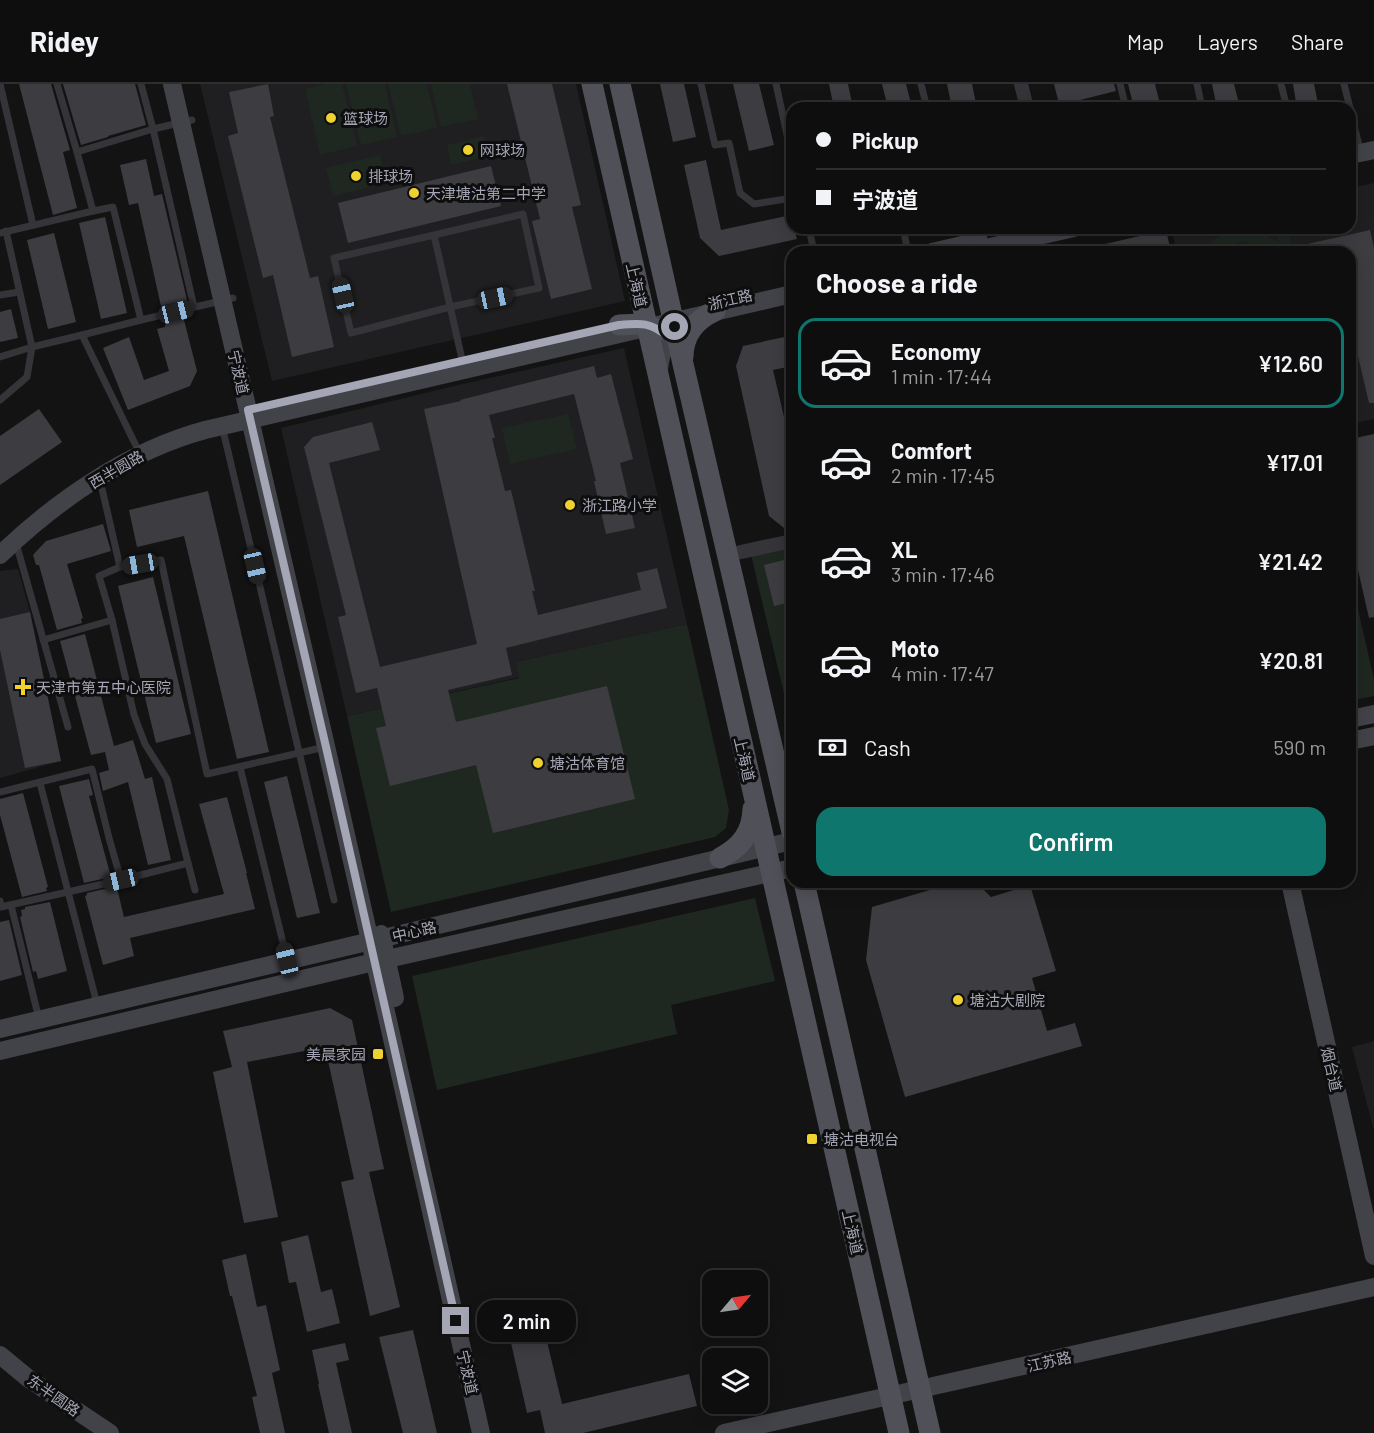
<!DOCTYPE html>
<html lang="en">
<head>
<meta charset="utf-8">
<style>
	body { margin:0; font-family:Barlow,"Noto Sans SC",sans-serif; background:#1c1c1d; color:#f1f3f6; height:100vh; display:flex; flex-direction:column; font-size:22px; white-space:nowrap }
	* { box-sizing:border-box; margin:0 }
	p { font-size:20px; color:#9b9c9e }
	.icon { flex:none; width:33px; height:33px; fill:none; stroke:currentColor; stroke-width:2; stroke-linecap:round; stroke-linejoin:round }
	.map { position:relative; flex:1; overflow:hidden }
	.sheet { position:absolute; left:786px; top:162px; width:570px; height:642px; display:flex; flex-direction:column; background:#0e0e0f; border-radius:18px; box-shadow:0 3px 15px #0003,0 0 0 2px #2e2e2f }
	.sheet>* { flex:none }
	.guide { position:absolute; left:786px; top:18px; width:570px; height:132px; border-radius:18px; box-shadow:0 3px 15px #0003,0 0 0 2px #2e2e2f; display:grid; align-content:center; height:132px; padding:0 30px; background:#0e0e0f }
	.needle { width:39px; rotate:61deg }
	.controls { position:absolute; left:702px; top:1186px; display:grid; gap:12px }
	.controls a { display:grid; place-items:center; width:66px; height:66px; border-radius:12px; background:#0e0e0f; box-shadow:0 3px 15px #0003,0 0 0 2px #2e2e2f; font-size:30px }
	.end { position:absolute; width:27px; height:27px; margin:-14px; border:8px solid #a4a6b5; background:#111; box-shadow:0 0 0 3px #111 }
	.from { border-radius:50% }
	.bubble { position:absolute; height:42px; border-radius:18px; background:#0e0e0f; box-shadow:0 3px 15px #0003,0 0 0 2px #2e2e2f; font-size:20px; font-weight:600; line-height:42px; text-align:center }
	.car { position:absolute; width:18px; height:36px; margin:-18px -9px; border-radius:8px; box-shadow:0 0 4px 2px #0007; background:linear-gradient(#222 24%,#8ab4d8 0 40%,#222 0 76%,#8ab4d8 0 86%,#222 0) }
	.guide b { display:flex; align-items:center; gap:21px; height:57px; font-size:22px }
	.guide b+b { border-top:2px solid #2e2e2f }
	.guide i { width:15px; height:15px; background:#f1f3f6 }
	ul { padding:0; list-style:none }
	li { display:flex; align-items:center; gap:18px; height:90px; margin:0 12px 9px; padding:0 18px; border:3px solid transparent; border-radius:18px }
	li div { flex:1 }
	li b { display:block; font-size:22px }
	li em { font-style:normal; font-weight:600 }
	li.selected { border-color:#0f766e }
	li>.icon { width:54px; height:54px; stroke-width:1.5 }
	h2 { padding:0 30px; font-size:27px; line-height:72px }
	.pay { display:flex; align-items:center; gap:15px; height:66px; padding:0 30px; font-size:22px }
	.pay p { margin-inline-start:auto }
	.action { display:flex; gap:12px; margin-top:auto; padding:12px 30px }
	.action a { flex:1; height:69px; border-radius:18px; background:#0f766e; color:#fff; font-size:24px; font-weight:600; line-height:69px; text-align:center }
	header { display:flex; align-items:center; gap:36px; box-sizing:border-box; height:84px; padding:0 30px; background:#0e0e0f; border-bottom:2px solid #2e2e2f }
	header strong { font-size:28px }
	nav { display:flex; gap:33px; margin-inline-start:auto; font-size:21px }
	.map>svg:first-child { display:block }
	.built { fill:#1f1f21 }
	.green { fill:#1f2721 }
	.building { fill:#3d3d41 }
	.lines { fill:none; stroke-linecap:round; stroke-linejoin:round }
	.lane { stroke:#343439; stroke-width:7 }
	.street { stroke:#343439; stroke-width:14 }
	.secondary { stroke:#424249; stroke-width:18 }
	.primary { stroke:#505058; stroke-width:21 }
	.route { stroke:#a4a6b5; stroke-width:8 }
	.poi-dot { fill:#efd130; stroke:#0e0e0f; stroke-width:2 }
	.labels { text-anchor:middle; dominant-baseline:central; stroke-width:6; stroke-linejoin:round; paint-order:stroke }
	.poi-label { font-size:15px; fill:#a4a6b5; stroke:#0e0e0f; text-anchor:start }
	.street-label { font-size:15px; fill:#a4a6b5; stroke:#0e0e0f }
</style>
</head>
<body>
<header>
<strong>Ridey</strong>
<nav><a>Map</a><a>Layers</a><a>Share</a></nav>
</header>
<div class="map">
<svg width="1374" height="1349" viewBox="0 0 1374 1349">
	<rect width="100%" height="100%" fill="#131314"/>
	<g class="built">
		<polygon points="200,0 576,0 625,217 272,297"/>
		<polygon points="1374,99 1374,335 1350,340 1350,168 1177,168 1171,144 1350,144 1350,104"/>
		<polygon points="624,264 687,540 516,578 520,593 347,632 281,344 454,302"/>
		<polygon points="18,485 30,528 61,677 0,694 0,487"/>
		<polygon points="1374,957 1374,1047 1352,963"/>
	</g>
	<g class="green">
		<polygon points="326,0 342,0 357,62 320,71 305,5"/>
		<polygon points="346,0 385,0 397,53 361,61"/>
		<polygon points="388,0 427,0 437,44 401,52"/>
		<polygon points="431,0 470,0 478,35 441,43"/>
		<polygon points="484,52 488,72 451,81 447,61"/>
		<polygon points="380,71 386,99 333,112 326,84"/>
		<path d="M1276,144H1288L1293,168H1271L1258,161L1241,158L1226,163L1218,168H1200C1223,143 1250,140 1279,159Z"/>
		<polygon points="568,330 577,365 510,380 502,344"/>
		<polygon points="792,461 792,643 751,471"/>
		<polygon points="1350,491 1374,595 1374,612 1350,617"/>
		<polygon points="687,540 729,726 726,744 715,753 391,828 347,632 519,594 516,578"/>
		<polygon points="755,814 775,897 671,921 677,950 437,1006 412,892"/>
	</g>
	<g class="building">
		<polygon points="19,0 51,0 70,66 63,68 77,124 53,131"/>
		<polygon points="63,0 135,0 146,41 108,52 108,53 81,61"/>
		<polygon points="268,0 274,32 270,33 310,194 318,192 334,263 292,273 273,191 263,194 228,52 238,49 229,8"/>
		<polygon points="507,0 552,0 581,121 572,123 592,205 551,215 532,137 540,135"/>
		<polygon points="660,0 684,0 696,53 673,58"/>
		<polygon points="733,0 759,0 774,61 749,67"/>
		<polygon points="829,0 848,0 853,24 834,24"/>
		<polygon points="882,0 906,0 912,24 888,24"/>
		<polygon points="947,0 972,0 977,24 952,24"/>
		<polygon points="1054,0 1114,0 1116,7 1080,16 1082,24 1060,24"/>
		<polygon points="1128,0 1155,0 1161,24 1134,24"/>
		<polygon points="1212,0 1234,0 1240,24 1217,24"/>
		<polygon points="1293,0 1314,0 1319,24 1297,24"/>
		<polygon points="146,75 154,112 162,110 187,216 161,222 138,119 129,121 120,81"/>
		<polygon points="706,76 721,146 791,131 792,144 794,144 797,155 719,172 700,154 684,81"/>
		<polygon points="491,82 501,122 348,159 338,119"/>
		<polygon points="105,133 127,229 101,235 79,139"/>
		<polygon points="1166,146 1171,168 1093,168 1092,163"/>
		<polygon points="1370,146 1374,164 1374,319 1369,319 1350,238 1350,168 1295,168 1294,163"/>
		<polygon points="54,149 76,238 48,245 27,156"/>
		<polygon points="11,225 18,254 0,258 0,228"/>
		<polygon points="183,232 197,287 190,302 128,326 103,264 129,253 144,296 169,287 157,245 165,243 165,239"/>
		<polygon points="789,252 792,264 792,282 773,286 792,367 792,448 789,448 769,432 736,282 743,262"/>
		<polygon points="594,282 597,294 611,290 633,375 620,379 635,444 606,450 594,397 596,397 574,310 489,331 495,354 492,354 505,407 511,406 535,507 532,507 538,531 641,506 637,489 657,484 667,524 506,564 512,591 448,606 456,638 607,602 635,715 493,749 476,681 390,702 376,644 386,642 377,604 356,609 338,533 346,531 304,363 313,353 372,338 380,366 329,379 380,583 477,560 424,325 461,317 460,316"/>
		<polygon points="39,325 62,358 0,401 0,352"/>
		<polygon points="1374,350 1374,533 1369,534 1350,451 1350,355"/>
		<polygon points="208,407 269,668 237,675 184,452 137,463 129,426"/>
		<polygon points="103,440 111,467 67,480 83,534 81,535 82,539 57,546 39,481 36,481 33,471 46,457"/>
		<polygon points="792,474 792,518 774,522 764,481"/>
		<polygon points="153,493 191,650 156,659 118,502"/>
		<polygon points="30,528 61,677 25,684 0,566 0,535"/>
		<polygon points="85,550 114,662 133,656 145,695 152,693 171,776 148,781 128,698 103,707 99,689 109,686 105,668 91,671 60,557"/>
		<polygon points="287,692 320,829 297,834 264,698"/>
		<polygon points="89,695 93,711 89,712 111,793 84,799 59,702"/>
		<polygon points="23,709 48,803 46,804 47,807 22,813 0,731 0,715"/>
		<polygon points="227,713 247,789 246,789 255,825 130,854 134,872 103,881 85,812 87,811 87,809 113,803 114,805 117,804 124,833 224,810 199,720"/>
		<polygon points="957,798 976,798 991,813 1030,801 1056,887 1032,894 1047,947 1075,939 1082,962 905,1013 866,876 872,823"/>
		<polygon points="50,818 67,887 38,895 36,887 33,888 20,833 22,832 21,826 25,825 25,823"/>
		<polygon points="9,836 22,891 0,897 0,838"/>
		<polygon points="330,924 352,936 384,1085 369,1088 400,1223 370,1232 341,1098 354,1095 325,963 247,978 278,1133 244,1139 213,988 232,983 223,947"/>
		<polygon points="308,1151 321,1208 332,1205 340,1239 307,1248 296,1198 289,1199 281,1158"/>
		<polygon points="246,1170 257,1223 266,1221 280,1286 272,1289 285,1349 260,1349 252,1313 257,1312 232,1212 230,1212 222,1176"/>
		<polygon points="538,1220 562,1320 689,1290 697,1322 583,1349 545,1349 540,1326 527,1329 504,1228"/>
		<polygon points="413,1246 437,1349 403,1349 379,1253"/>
		<polygon points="345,1259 349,1276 336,1279 352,1349 329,1349 318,1300 319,1300 312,1266"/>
	</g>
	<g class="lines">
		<g class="lane">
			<polyline points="0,0 33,141"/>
			<polyline points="57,0 77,68"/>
			<polyline points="141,0 153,45 192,36"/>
			<polyline points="701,0 715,61 729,59 740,109 754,120 792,114"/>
			<polyline points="776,0 791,69"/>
			<polyline points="921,0 927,24"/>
			<polyline points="1120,0 1126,24"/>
			<polyline points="1197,0 1202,24"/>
			<polyline points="1281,0 1287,24"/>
			<polyline points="1344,0 1350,24"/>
			<polyline points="1350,26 1361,69"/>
			<polyline points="809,144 814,168"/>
			<polyline points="903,144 908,168"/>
			<polyline points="0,149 93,127 77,68 153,45 194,223"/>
			<polyline points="434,151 523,130 539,204 450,223 351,249 334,174 434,151 464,284"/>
			<polyline points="0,211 19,208"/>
			<polyline points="141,236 233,214"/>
			<polyline points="82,251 141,236 113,123 93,127"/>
			<polyline points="0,273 32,263 82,251 140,370"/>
			<polyline points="0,316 27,293 32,263 6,147"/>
			<polyline points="222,342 334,816"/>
			<polyline points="100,396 120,483 99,492 112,536 134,631 145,660 167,695 188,779"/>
			<polyline points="16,459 68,643"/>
			<polyline points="120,483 161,476 207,690 325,663"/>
			<polyline points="43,556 112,536"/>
			<polyline points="240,683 287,875"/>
			<polyline points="40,699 97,920"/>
			<polyline points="0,708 92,685 109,754 121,796 188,779 195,806"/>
			<polyline points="0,817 1,823 121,796"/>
			<polyline points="11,821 39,935"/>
		</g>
		<g class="street">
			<polyline points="1021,0 1027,24"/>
			<polyline points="727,471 792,457"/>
		</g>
		<g class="secondary">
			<polyline points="172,0 326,662 481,1349"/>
			<polyline points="1350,71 1374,66"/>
			<polyline points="932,168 979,157"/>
			<polyline points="968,168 1074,144"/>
			<path d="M659,286C661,266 667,250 682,237"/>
			<path d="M0,471C57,416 128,367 205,346L792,210"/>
			<polyline points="1350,635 1374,630"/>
			<polyline points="1350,657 1374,652"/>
			<polyline points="1290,798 1374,1172"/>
			<polyline points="381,850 395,914"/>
			<polyline points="0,945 792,757"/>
			<polyline points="0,967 374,878 792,784"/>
			<polyline points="0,1271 29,1295 110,1349"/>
			<polyline points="724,1349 1374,1203"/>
		</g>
		<g class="primary">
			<polyline points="592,0 899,1349"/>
			<polyline points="620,0 683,280 792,748"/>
			<polyline points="619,241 643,240 659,246"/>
			<path d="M683,273C683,251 695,236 715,227"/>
			<path d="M720,774C741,763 752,749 753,725"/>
			<polyline points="804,798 930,1349"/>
		</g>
	</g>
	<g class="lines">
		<path class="route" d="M456,1237L326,663L248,326L619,241C641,239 651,238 668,253L675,243"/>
	</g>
	<g class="poi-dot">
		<circle cx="331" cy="34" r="6"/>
		<circle cx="468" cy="66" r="6"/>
		<circle cx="356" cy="92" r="6"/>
		<circle cx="414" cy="109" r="6"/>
		<circle cx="570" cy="421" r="6"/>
		<path d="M20 594h6v6h6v6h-6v6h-6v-6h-6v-6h6z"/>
		<circle cx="538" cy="679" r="6"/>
		<circle cx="958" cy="916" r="6"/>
		<rect x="372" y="964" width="12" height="12" rx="3"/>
		<rect x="806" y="1049" width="12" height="12" rx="3"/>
	</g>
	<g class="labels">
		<g class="poi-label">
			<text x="343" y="34">篮球场</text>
			<text x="480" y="66">网球场</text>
			<text x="368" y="92">排球场</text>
			<text x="426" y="109">天津塘沽第二中学</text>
			<text x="582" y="421">浙江路小学</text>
			<text x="36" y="603">天津市第五中心医院</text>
			<text x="550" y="679">塘沽体育馆</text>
			<text x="970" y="916">塘沽大剧院</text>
			<text x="366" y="970" text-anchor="end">美晨家园</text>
			<text x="824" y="1055">塘沽电视台</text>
		</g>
		<g class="street-label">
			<text transform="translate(637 201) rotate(77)">上海道</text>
			<text transform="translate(730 215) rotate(-13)">浙江路</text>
			<text transform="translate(239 288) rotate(77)">宁波道</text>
			<text transform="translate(116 385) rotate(-30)">西半圆路</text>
			<text transform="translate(745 675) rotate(77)">上海道</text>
			<text transform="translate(414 847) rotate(-13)">中心路</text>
			<text transform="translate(1332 985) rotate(77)">烟台道</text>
			<text transform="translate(853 1148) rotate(77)">上海道</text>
			<text transform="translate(1049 1277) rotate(-13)">江苏路</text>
			<text transform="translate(468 1288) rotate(77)">宁波道</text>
			<text transform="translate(54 1311) rotate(35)">东半圆路</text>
		</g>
	</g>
</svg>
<div class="controls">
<a><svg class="needle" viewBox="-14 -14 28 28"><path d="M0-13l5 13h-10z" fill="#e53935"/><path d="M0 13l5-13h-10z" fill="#9b9c9e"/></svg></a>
<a><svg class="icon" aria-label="layers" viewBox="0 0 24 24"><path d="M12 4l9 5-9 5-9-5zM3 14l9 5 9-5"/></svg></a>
</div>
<i class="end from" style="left:675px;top:243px"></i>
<i class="end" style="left:456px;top:1237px"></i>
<div class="bubble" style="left:477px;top:1216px;width:99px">2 min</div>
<i class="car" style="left:343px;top:211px;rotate:347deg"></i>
<i class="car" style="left:495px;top:214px;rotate:78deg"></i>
<i class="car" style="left:176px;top:228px;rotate:76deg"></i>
<i class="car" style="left:140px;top:480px;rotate:260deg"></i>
<i class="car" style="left:255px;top:482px;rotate:167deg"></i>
<i class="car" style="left:121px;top:796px;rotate:257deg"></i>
<i class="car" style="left:287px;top:876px;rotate:346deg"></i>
<div class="guide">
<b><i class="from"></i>Pickup</b>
<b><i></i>宁波道</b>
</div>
<section class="sheet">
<h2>Choose a ride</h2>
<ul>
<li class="selected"><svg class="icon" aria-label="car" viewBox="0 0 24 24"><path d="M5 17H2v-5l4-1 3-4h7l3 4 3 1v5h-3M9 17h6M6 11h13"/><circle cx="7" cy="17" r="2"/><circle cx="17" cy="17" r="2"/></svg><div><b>Economy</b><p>1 min · 17:44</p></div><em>¥12.60</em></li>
<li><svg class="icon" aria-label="car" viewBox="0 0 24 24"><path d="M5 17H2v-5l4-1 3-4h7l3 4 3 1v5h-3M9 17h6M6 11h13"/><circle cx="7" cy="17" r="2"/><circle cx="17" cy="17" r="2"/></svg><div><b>Comfort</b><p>2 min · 17:45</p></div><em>¥17.01</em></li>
<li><svg class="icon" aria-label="car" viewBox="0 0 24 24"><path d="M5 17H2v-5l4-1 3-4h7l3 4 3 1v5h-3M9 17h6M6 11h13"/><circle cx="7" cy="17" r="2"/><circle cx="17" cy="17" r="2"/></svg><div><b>XL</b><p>3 min · 17:46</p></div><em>¥21.42</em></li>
<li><svg class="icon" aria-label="car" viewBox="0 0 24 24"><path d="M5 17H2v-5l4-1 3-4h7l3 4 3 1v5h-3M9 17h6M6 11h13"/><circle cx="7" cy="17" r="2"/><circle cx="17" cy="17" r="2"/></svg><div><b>Moto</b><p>4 min · 17:47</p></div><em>¥20.81</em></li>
</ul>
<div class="pay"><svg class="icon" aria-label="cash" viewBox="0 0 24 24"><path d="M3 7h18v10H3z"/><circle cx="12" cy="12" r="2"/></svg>Cash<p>590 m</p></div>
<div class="action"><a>Confirm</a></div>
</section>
</div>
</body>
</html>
